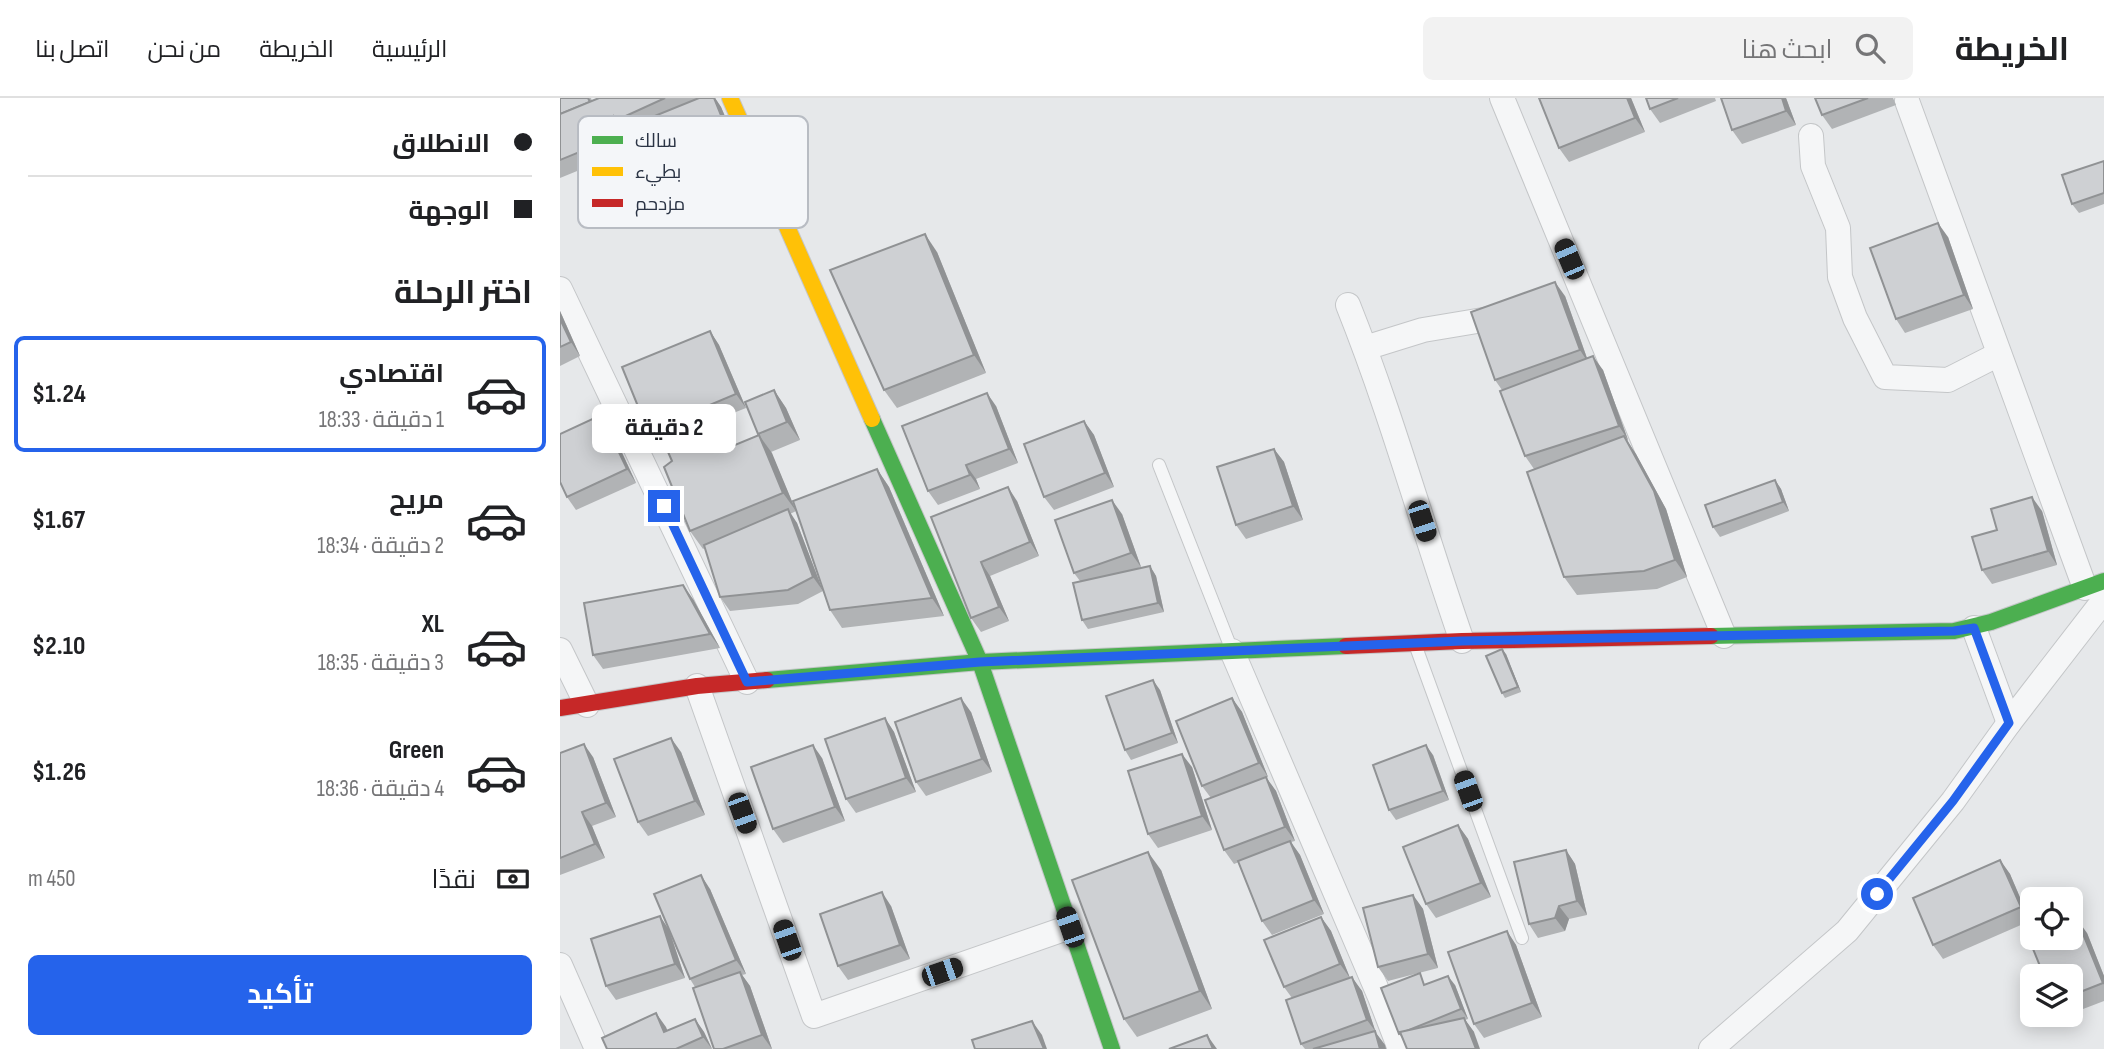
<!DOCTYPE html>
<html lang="ar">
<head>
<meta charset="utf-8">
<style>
	body { margin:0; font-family:"Sofia Sans Condensed",Cairo,sans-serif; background:#f2f2f2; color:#202124; direction:rtl; height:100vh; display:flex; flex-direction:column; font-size:26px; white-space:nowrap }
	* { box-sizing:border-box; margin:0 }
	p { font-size:23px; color:#757577 }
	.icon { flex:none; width:38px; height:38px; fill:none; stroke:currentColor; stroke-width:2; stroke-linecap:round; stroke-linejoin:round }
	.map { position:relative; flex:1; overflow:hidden; direction:ltr }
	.panel { display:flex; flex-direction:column; background:#fff; width:560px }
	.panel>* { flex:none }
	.guide { display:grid; align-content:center; height:154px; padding:0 28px; background:#fff }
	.fabs { position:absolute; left:1460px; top:789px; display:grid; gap:14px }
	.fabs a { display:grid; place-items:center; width:63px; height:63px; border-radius:10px; background:#fff; box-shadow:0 4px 18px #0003; font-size:35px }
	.end { position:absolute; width:32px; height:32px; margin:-16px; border:9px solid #2563eb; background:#fff; box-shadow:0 0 0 4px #fff }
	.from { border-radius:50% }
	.bubble { position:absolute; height:49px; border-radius:10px; background:#fff; box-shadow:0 4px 18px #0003; font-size:23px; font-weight:700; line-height:49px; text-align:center; direction:rtl }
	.car { position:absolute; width:21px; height:42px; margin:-21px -10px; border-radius:9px; box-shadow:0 0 5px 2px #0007; background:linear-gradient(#222 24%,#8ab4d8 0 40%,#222 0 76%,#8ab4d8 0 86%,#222 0) }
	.guide b { display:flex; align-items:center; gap:24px; height:66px; font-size:26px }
	.guide b+b { border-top:2px solid #e0e0e0 }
	.guide i { width:18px; height:18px; background:#202124 }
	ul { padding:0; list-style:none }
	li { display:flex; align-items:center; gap:21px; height:116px; margin:0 14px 10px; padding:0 14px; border:4px solid transparent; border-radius:10px }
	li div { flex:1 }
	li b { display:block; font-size:26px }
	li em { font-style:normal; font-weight:700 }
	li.current { border-color:#2563eb }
	li>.icon { width:63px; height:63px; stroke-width:1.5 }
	h2 { padding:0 28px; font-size:32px; line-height:84px }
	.pay { display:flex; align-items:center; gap:18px; height:77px; padding:0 28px; font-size:26px }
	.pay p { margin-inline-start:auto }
	.cta { display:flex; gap:14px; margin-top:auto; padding:14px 28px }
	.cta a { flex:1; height:80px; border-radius:10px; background:#2563eb; color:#fff; font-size:28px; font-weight:700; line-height:80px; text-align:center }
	header { display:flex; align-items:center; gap:42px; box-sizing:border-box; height:98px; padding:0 35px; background:#fff; border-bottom:2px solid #e0e0e0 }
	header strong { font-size:33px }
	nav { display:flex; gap:38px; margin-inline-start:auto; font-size:24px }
	.search { width:490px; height:63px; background:#f2f2f2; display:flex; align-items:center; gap:18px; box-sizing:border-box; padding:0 24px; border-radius:10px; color:#757577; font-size:26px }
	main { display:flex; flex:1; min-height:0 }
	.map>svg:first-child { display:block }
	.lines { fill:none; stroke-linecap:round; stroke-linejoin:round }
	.lane-casing { stroke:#c4c6c8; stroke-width:14 }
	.street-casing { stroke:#c4c6c8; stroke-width:26 }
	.fast-casing { stroke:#c4c6c8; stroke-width:18 }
	.slow-casing { stroke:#c4c6c8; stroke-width:18 }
	.jam-casing { stroke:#c4c6c8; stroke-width:18 }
	.lane { stroke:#f5f6f7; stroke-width:12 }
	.street { stroke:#f5f6f7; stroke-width:24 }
	.fast { stroke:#4caf50; stroke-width:16 }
	.slow { stroke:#ffc107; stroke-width:16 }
	.jam { stroke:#c62828; stroke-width:16 }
	.wall { fill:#b1b3b5 }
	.shaded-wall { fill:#909294 }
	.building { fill:#ced0d3; stroke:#909294; stroke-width:2 }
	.route { stroke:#2563eb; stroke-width:9 }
	.key { fill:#f4f6f9; stroke:#b8bcc3; stroke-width:2 }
	.key-label { font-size:19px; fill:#2b3445 }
</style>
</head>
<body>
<header>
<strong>الخريطة</strong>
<div class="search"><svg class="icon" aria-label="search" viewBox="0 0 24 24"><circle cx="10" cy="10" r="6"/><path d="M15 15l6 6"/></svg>ابحث هنا</div>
<nav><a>الرئيسية</a><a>الخريطة</a><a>من نحن</a><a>اتصل بنا</a></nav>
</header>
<main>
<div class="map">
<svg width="1544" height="951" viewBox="0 0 1544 951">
	<rect width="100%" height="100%" fill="#e6e8ea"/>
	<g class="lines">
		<defs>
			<g id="lane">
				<polyline points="599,367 671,550"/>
				<polyline points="856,549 962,840"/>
			</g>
			<g id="street">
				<polyline points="942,0 1164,538"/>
				<polyline points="1347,3 1525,490"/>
				<polyline points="1251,38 1253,68 1278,130 1280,179 1295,220 1325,279 1388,282 1439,256"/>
				<polyline points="0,191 187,584"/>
				<path d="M788,207C832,317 863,431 902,543"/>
				<polyline points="805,250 863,232 947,218"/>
				<polyline points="1414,530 1449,625"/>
				<polyline points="0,552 27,607"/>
				<polyline points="672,553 820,899 840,951"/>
				<polyline points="137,588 254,918 510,829"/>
				<polyline points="0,867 37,951"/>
				<polyline points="1151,951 1287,833 1393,703 1449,625 1544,502"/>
			</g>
			<g id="fast">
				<polyline points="312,321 420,564 552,951"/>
				<polyline points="1151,538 1394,533 1431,524 1544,483"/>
				<polyline points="207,582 420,564 786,548"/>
			</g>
			<polyline id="slow" points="170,0 312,321"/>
			<g id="jam">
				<polyline points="786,548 902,543 1151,538"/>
				<polyline points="0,610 137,588 207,582"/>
			</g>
		</defs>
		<use href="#lane" class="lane-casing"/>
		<use href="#street" class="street-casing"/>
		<use href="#fast" class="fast-casing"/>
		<use href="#slow" class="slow-casing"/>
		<use href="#jam" class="jam-casing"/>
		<use href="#lane" class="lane"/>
		<use href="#street" class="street"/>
		<use href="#fast" class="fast"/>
		<use href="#slow" class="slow"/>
		<use href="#jam" class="jam"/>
	</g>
	<g class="wall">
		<polygon points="0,0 31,0 32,3 39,0 155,0 161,9 178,49 91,84 81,70 67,36 63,31 71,51 0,80"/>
		<polygon points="979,0 1071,0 1085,34 1009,64 999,50"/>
		<polygon points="1086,0 1155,0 1156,3 1100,25 1090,11"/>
		<polygon points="1226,0 1236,27 1182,46 1172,32"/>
		<polygon points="1255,0 1333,0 1336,7 1272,31 1262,17"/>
		<polygon points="1544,63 1544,106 1519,115 1512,106"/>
		<polygon points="1388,139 1413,211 1345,235 1336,221"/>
		<polygon points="377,154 426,275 337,310 324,292"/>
		<polygon points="1005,198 1027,260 1043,272 1068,342 1067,343 1076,356 1106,411 1127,479 1097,491 1017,497 1004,479 974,371 965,358 942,292 935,282"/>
		<polygon points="0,213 20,258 0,268"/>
		<polygon points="150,233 159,247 186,310 153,323 162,336 168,350 199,337 185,304 214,292 226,310 240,342 211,354 236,413 230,416 237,425 263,493 238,506 170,513 160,499 145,450 143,451 130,433 112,363 104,344 98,346 88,333"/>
		<polygon points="436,308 458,365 416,381 420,391 378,407 368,393"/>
		<polygon points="41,317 51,331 76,385 16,412 7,399"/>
		<polygon points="524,323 534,337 554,389 494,412 484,399"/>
		<polygon points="714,351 724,364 743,422 686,441 676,427"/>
		<polygon points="317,371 329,389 384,518 282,530 270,512"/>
		<polygon points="1215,382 1221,391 1229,413 1160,439 1153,429"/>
		<polygon points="457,403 479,458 430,478 449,523 421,534 411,520 371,419"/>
		<polygon points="1482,413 1497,467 1432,486 1422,472 1437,432"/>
		<polygon points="562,416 581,469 573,472 590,468 596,478 604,514 528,531 522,522 520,483 514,475"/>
		<polygon points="133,501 160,550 43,571 33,557"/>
		<polygon points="946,556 961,594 945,600 942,595"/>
		<polygon points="600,592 618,645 571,662 565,652"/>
		<polygon points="672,600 682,614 708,679 706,680 716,693 735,743 731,744 740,757 764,816 712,837 702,823 679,764 674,766 664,752 651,700 642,688"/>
		<polygon points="411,614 432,674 366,698 356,684"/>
		<polygon points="325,620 334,634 356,694 296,715 286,701"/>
		<polygon points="121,654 145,717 88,738 78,724"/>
		<polygon points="0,655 33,659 56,719 32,728 45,760 0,777"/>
		<polygon points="873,657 889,702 836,722 829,712"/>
		<polygon points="262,660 285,723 223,745 213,731"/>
		<polygon points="632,669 652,732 598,750 588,736"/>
		<polygon points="898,727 908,741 931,799 876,820 866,806"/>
		<polygon points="1006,752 1015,766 1027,817 1009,821 1005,833 978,840 969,826"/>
		<polygon points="1440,762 1450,776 1470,823 1383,861 1373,847"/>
		<polygon points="601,772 652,911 577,939 564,921"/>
		<polygon points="150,791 186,876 182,877 190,888 212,951 154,951 135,889 130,881 110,834 125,880 56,902 46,888 100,818 109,832"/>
		<polygon points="853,797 863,811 878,870 828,883 818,869"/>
		<polygon points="331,808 350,861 288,882 278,868"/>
		<polygon points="761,819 771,833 790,880 802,893 816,935 825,947 826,951 745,951 741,946 732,900 724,889"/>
		<polygon points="947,833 956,847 982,919 924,940 914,926"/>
		<polygon points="1527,835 1544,878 1544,903 1510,916 1510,878"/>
		<polygon points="895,887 908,921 905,922 914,934 843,941 839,936"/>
		<polygon points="96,915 107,933 135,921 144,934 152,951 47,951"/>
	</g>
	<g class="shaded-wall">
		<polygon points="154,0 155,0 161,9 178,49 168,35"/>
		<polygon points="1067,0 1071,0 1085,34 1075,20"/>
		<polygon points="1222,0 1226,0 1236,27 1226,13"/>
		<polygon points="53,17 63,31 71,51 61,37"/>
		<polygon points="1378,125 1388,139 1413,211 1404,197"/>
		<polygon points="365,136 377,154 426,275 414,257"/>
		<polygon points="995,184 1005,198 1029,266 1020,252"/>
		<polygon points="0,213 20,258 11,244 0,221"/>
		<polygon points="150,233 159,247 186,310 176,296"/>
		<polygon points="1033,258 1043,272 1068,342 1059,328"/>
		<polygon points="214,292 226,310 240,342 227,324"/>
		<polygon points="427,295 436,308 458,365 449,351"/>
		<polygon points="41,317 51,331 76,385 67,371"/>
		<polygon points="149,318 162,336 176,370 163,352"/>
		<polygon points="524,323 534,337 554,389 545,375"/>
		<polygon points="199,337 212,355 236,413 223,395"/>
		<polygon points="1064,338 1076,356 1106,411 1127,479 1115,462"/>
		<polygon points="714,351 724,364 743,422 733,408"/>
		<polygon points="406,367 416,381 420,391 410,377"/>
		<polygon points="317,371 329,389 384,518 372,500"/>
		<polygon points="1215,382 1221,391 1229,413 1223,404"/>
		<polygon points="448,389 457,403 479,458 470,444"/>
		<polygon points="1472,399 1482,413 1497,467 1488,453"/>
		<polygon points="552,402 562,416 581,469 571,455"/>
		<polygon points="228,411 237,425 263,493 253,479"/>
		<polygon points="421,464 430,478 449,523 439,509"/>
		<polygon points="590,468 596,478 604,514 598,505"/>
		<polygon points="123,487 133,501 160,550 150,536"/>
		<polygon points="942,551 946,556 961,594 958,589"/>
		<polygon points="593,582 600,592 618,645 612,635"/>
		<polygon points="401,600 411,614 432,674 422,661"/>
		<polygon points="672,600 682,614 708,679 699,665"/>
		<polygon points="325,620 334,634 356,694 346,680"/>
		<polygon points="111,640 121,654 145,717 135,703"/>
		<polygon points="24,646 33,659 56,719 46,705"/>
		<polygon points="253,647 262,660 285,723 275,709"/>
		<polygon points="866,647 873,657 889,702 883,693"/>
		<polygon points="622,656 632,669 652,732 642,718"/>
		<polygon points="706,679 716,693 735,743 725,729"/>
		<polygon points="22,714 32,728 45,760 35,746"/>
		<polygon points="898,727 908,741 931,799 921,785"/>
		<polygon points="730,743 740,757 764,816 754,802"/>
		<polygon points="1006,752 1015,766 1027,817 1017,803"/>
		<polygon points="588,754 601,772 652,911 640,893"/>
		<polygon points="1440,762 1450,776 1470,823 1461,809"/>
		<polygon points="141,777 150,791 186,876 176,862"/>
		<polygon points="322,794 331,808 350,861 340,847"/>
		<polygon points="853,797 863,811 878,870 868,856"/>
		<polygon points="999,808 1009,821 1005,833 995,820"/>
		<polygon points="100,818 109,832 125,880 115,866"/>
		<polygon points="761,819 771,833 790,880 780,866"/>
		<polygon points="1517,821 1527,835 1544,878 1544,887"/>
		<polygon points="947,833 956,847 982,919 972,905"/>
		<polygon points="180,874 190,888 212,951 202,937"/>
		<polygon points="888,878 895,887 908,921 901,911"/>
		<polygon points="792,879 802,893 816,935 825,947 826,951 820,951 816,934 807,922"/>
		<polygon points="96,915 106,929 114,948 104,934"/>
		<polygon points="904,920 914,934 920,951 916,951"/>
		<polygon points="135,921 144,934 152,951 143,939"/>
		<polygon points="472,923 482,937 487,951 484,951"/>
		<polygon points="647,937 657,951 653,951"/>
	</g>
	<g class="building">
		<polygon points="0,0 28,0 30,4 0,16"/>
		<polygon points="39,0 105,0 57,22 53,17 61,37 0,62 0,16"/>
		<polygon points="139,0 154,0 168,35 81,70 65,30"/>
		<polygon points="979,0 1067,0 1075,20 999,50"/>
		<polygon points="1086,0 1118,0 1090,11"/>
		<polygon points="1161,0 1222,0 1226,13 1172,32"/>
		<polygon points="1255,0 1308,0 1262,17"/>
		<polygon points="1544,63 1544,95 1512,106 1502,77"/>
		<polygon points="1378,125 1404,197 1336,221 1310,150"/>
		<polygon points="365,136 414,257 324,292 270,172"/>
		<polygon points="995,184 1020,252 935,282 911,214"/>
		<polygon points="0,221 11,244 0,249"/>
		<polygon points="150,233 176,296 88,333 62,269"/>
		<polygon points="1033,258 1059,328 965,358 940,293"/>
		<polygon points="214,292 227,324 198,336 185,304"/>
		<polygon points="427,295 449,351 406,367 410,377 368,393 342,328"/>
		<polygon points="41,317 67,371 7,399 0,384 0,336"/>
		<polygon points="149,318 163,352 199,337 223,395 130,433 104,369 112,363 101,338"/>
		<polygon points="524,323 545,375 484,399 464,346"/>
		<polygon points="1064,338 1094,393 1115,462 1084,473 1004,479 967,374"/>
		<polygon points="714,351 733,408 676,427 657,369"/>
		<polygon points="317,371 372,500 270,512 233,403"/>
		<polygon points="1215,382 1223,404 1153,429 1145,407"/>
		<polygon points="448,389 470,444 421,464 439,509 411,520 371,419"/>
		<polygon points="1472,399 1488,453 1422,472 1412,439 1437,432 1431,411"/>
		<polygon points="552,402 571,455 514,475 495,422"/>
		<polygon points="228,411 253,479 228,492 160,499 144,447"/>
		<polygon points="590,468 598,505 522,522 513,485"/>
		<polygon points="123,487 150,536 33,557 24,505"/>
		<polygon points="942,551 958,589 942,595 926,558"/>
		<polygon points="593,582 612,635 565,652 546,598"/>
		<polygon points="401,600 422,661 356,684 335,624"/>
		<polygon points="672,600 699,665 642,688 616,623"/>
		<polygon points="325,620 346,680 286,701 265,641"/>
		<polygon points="111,640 135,703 78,724 54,661"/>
		<polygon points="24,646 46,705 22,714 35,746 0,760 0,655"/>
		<polygon points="253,647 275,709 213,731 191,669"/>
		<polygon points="866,647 883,693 829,712 813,667"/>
		<polygon points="622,656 642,718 588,736 568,673"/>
		<polygon points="706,679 725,729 664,752 645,702"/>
		<polygon points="898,727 921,785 866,806 843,749"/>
		<polygon points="730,743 754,802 702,823 678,763"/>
		<polygon points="1006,752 1017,803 999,808 995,820 969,826 954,764"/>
		<polygon points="588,754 640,893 564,921 512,782"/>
		<polygon points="1440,762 1461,809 1373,847 1353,800"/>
		<polygon points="141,777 176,862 130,881 94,796"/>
		<polygon points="322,794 340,847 278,868 260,816"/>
		<polygon points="853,797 868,856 818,869 803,810"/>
		<polygon points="100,818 115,866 46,888 31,841"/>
		<polygon points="761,819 780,866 724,889 704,842"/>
		<polygon points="1517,821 1543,885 1510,898 1510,878 1484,878 1469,841 1472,840 1510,840 1510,824"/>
		<polygon points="947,833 972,905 914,926 888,854"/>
		<polygon points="180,874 202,937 163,951 154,951 133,890"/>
		<polygon points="860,875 864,887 888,878 901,911 839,936 821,890"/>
		<polygon points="792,879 807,922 741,946 726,902"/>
		<polygon points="96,915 104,934 135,921 143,939 116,951 47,951 42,940"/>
		<polygon points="904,920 916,951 847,951 840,934"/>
		<polygon points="472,923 484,951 415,951 412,942"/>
		<polygon points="815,933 820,951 753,951"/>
		<polygon points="647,937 653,951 609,951"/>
	</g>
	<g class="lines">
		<polyline class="route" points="104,408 187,584 420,564 902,543 1394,533 1414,530 1449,625 1393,703 1317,796"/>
	</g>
	<rect x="18" y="18" width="230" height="112" rx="10" class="key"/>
	<rect x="32" y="38" width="31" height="8" fill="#4caf50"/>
	<rect x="32" y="69" width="31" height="9" fill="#ffc107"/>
	<rect x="32" y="101" width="31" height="8" fill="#c62828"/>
	<g class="key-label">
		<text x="75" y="49">سالك</text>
		<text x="75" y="80">بطيء</text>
		<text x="75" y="112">مزدحم</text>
	</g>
</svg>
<div class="fabs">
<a><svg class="icon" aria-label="locate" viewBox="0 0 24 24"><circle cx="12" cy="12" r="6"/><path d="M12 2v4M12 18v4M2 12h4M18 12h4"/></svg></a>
<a><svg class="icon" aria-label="layers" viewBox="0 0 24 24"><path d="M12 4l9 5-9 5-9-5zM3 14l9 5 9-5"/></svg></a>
</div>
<i class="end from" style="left:1317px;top:796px"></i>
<i class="end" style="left:104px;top:408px"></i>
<div class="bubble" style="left:32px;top:306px;width:144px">2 دقيقة</div>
<i class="car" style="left:1009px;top:161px;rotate:337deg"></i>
<i class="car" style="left:862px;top:423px;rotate:162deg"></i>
<i class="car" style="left:908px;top:693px;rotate:340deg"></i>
<i class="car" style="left:182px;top:715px;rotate:160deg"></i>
<i class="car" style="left:510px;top:829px;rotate:341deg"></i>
<i class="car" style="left:227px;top:842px;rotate:341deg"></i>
<i class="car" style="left:382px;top:874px;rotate:71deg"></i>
</div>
<section class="panel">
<div class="guide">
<b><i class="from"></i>الانطلاق</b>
<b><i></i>الوجهة</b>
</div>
<h2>اختر الرحلة</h2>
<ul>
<li class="current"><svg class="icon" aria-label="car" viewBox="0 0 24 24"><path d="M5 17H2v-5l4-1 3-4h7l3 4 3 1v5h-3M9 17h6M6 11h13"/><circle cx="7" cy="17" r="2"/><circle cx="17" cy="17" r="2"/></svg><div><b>اقتصادي</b><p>1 دقيقة · 18:33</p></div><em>$1.24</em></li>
<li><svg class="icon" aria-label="car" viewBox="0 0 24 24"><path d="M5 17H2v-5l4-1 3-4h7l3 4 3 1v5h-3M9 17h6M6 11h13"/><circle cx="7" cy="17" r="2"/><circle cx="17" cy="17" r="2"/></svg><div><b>مريح</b><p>2 دقيقة · 18:34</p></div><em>$1.67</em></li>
<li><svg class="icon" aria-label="car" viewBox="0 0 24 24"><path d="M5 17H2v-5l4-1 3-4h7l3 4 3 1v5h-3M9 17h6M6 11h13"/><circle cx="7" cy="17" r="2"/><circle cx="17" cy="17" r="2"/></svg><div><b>XL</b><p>3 دقيقة · 18:35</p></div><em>$2.10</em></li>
<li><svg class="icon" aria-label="car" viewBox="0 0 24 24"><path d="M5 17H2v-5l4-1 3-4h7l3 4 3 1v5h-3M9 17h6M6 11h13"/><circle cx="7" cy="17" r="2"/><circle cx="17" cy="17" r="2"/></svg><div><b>Green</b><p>4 دقيقة · 18:36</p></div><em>$1.26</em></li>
</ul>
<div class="pay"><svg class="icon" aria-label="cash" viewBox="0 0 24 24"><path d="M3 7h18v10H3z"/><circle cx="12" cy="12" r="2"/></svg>نقدًا<p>450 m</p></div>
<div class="cta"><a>تأكيد</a></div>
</section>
</main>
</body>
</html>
